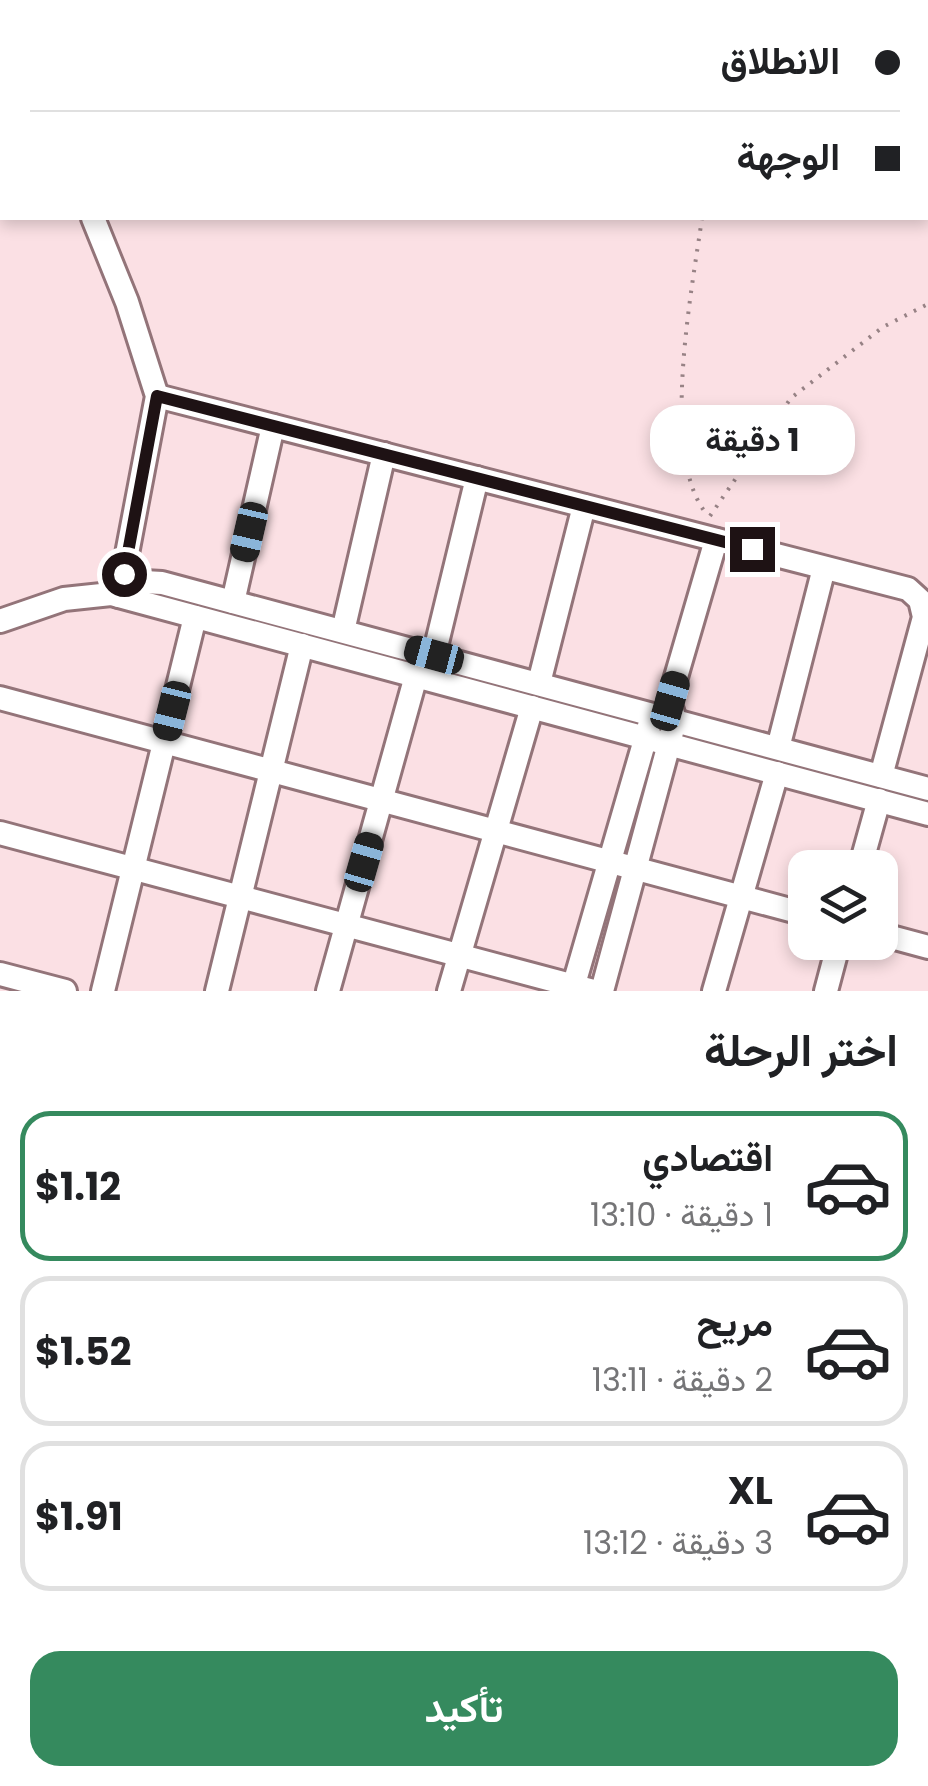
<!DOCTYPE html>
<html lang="ar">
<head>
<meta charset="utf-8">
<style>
	body { margin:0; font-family:Poppins,Vazirmatn,sans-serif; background:#f2f2f2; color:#202124; direction:rtl; height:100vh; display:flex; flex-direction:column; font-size:38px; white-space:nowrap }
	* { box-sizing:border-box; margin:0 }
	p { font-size:32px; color:#757577 }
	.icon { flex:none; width:55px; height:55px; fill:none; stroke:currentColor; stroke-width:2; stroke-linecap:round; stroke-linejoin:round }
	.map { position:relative; height:991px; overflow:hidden; direction:ltr }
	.side { display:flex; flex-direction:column; background:#fff; flex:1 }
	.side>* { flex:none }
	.top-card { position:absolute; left:0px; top:0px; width:930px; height:220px; box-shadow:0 5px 15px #0003; direction:rtl; display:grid; align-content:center; height:220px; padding:0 30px; background:#fff }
	.tools { position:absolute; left:788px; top:850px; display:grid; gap:20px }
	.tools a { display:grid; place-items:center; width:110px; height:110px; border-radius:20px; background:#fff; box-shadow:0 5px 15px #0003; font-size:50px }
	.end { position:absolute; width:45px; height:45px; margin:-22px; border:12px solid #1e1214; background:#fff; box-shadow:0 0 0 5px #fff }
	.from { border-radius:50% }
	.bubble { position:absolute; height:70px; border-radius:30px; background:#fff; box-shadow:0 5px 15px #0003; font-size:32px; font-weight:700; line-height:70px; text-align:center; direction:rtl }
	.car { position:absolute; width:30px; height:60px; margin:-30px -15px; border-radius:12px; box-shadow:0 0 8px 2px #0007; background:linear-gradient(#222 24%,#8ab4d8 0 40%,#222 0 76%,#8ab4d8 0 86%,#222 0) }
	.top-card b { display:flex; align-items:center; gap:35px; height:95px; font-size:38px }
	.top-card b+b { border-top:2px solid #e0e0e0 }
	.top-card i { width:25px; height:25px; background:#202124 }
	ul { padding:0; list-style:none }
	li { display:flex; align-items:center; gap:30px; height:150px; margin:0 20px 15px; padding:0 10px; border:5px solid #e0e0e0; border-radius:30px }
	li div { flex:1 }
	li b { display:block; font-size:38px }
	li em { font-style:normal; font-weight:700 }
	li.active { border-color:#358a5e }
	li>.icon { width:90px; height:90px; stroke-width:1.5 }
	h2 { padding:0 30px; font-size:45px; line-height:120px }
	.action { display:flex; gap:20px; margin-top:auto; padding:20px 30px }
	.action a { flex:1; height:115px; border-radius:30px; background:#358a5e; color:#fff; font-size:40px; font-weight:700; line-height:115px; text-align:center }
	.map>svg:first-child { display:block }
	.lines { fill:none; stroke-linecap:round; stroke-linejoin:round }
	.minor-casing { stroke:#937479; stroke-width:28 }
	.path { stroke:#978285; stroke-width:4; stroke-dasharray:2.5 8; stroke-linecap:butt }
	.minor { stroke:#fff; stroke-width:22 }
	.route { stroke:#1e1214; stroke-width:12 }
</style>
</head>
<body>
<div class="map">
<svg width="928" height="991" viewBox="0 0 928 991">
	<rect width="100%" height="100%" fill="#fbe0e4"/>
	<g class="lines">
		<defs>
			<g id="minor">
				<polyline points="156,0 156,2"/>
				<polyline points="9,2 13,0"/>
				<polyline points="0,199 2,198"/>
				<polyline points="93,218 127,302 157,396 119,596"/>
				<polyline points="157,396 908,589 920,600 924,617 881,776"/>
				<polyline points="111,594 144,582 162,583 928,789"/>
				<polyline points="233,602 273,426"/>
				<polyline points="0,621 64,599 111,594 928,814"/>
				<polyline points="343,631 384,454"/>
				<polyline points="434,655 477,478"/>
				<polyline points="539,683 584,506"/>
				<polyline points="0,698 805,914"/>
				<polyline points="778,748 824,568"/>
				<polyline points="0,833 593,991"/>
				<polyline points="860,868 879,800"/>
				<polyline points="880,934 928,947"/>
				<polyline points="0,974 65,991"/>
				<polyline points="103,991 195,617"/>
				<polyline points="217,991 302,645"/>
				<polyline points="328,991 416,676"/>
				<polyline points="449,991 532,707"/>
				<polyline points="572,991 649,726"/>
				<polyline points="602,991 669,744 675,720 669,701 716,540"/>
				<polyline points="714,991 777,773"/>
				<polyline points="826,991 839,942"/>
			</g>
		</defs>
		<use href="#minor" class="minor-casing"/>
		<g class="path">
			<polyline points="729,2 730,0"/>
			<path d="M702,218C692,290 660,452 705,512"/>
			<polyline points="710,516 791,398 883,327 928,304"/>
		</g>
		<use href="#minor" class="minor"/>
	</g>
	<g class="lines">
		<polyline class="route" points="124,574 157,396 752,549"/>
	</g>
</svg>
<div class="tools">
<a><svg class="icon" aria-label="layers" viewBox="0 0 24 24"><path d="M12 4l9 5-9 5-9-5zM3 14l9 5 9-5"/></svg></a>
</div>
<i class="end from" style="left:124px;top:574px"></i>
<i class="end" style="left:752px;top:549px"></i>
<div class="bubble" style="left:650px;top:405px;width:205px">1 دقيقة</div>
<i class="car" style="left:249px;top:532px;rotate:193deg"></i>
<i class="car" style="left:434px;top:655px;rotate:285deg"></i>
<i class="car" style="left:670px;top:701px;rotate:16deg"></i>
<i class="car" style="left:172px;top:711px;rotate:194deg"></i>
<i class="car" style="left:364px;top:862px;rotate:16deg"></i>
<div class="top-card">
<b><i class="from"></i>الانطلاق</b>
<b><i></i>الوجهة</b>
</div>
</div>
<section class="side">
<h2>اختر الرحلة</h2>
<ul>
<li class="active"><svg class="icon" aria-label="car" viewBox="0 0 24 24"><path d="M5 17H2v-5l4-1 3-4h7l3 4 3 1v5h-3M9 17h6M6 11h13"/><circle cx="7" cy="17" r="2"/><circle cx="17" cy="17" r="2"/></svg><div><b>اقتصادي</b><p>1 دقيقة · 13:10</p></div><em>$1.12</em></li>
<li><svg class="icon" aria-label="car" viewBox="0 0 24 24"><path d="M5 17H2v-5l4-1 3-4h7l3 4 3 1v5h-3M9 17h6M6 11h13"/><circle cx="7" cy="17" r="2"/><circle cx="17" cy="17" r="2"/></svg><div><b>مريح</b><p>2 دقيقة · 13:11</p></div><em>$1.52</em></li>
<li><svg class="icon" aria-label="car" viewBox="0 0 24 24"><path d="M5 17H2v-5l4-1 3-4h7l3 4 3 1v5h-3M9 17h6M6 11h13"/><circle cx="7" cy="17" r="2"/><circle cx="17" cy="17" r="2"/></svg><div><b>XL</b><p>3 دقيقة · 13:12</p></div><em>$1.91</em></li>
</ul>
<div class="action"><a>تأكيد</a></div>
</section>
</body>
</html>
